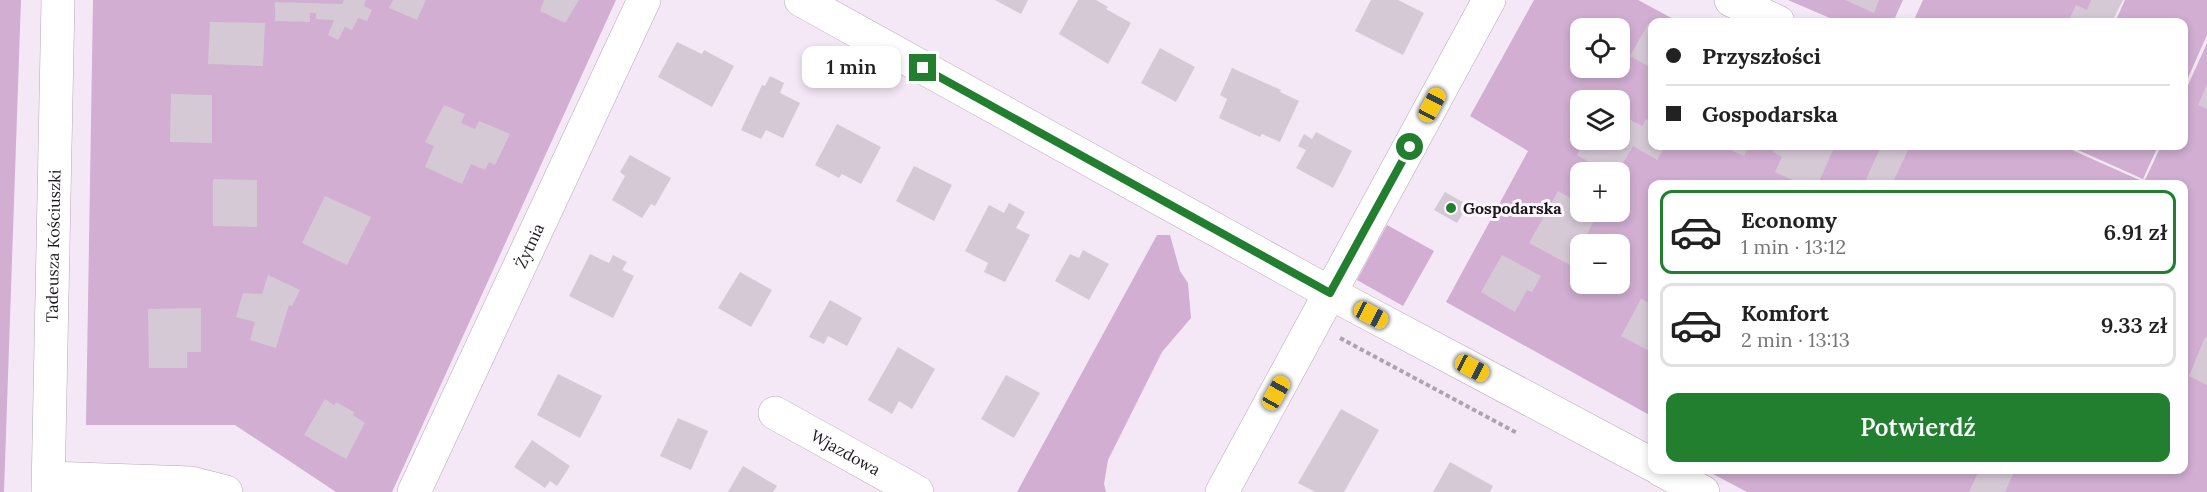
<!DOCTYPE html>
<html lang="pl">
<head>
<meta charset="utf-8">
<style>
	body { margin:0; font-family:Lora,serif; background:#f2f2f2; color:#222; height:100vh; display:flex; flex-direction:column; font-size:22px; white-space:nowrap }
	* { box-sizing:border-box; margin:0 }
	p { font-size:20px; color:#767676 }
	.icon { flex:none; width:33px; height:33px; fill:none; stroke:currentColor; stroke-width:2; stroke-linecap:round; stroke-linejoin:round }
	.map { position:relative; flex:1; overflow:hidden }
	.drawer { position:absolute; left:1648px; top:180px; width:540px; height:294px; display:flex; flex-direction:column; background:#fff; border-radius:12px; box-shadow:0 3px 9px #0003 }
	.drawer>* { flex:none }
	.top-card { position:absolute; left:1648px; top:18px; width:540px; height:132px; border-radius:12px; box-shadow:0 3px 9px #0003; display:grid; align-content:center; height:132px; padding:0 18px; background:#fff }
	.fabs { position:absolute; left:1570px; top:18px; display:grid; gap:12px }
	.fabs a { display:grid; place-items:center; width:60px; height:60px; border-radius:12px; background:#fff; box-shadow:0 3px 9px #0003; font-size:30px }
	.end { position:absolute; width:27px; height:27px; margin:-14px; border:8px solid #227f30; background:#fff; box-shadow:0 0 0 3px #fff }
	.from { border-radius:50% }
	.bubble { position:absolute; height:42px; border-radius:12px; background:#fff; box-shadow:0 3px 9px #0003; font-size:20px; font-weight:600; line-height:42px; text-align:center }
	.car { position:absolute; width:18px; height:36px; margin:-18px -9px; border-radius:8px; box-shadow:0 0 4px 2px #0007; background:linear-gradient(#f5c518 24%,#345 0 40%,#f5c518 0 76%,#345 0 86%,#f5c518 0) }
	.top-card b { display:flex; align-items:center; gap:21px; height:57px; font-size:22px }
	.top-card b+b { border-top:2px solid #e0e0e0 }
	.top-card i { width:15px; height:15px; background:#222 }
	ul { padding:10px 0 0; list-style:none }
	li { display:flex; align-items:center; gap:18px; height:84px; margin:0 12px 9px; padding:0 6px; border:3px solid #e0e0e0; border-radius:12px }
	li div { flex:1 }
	li b { display:block; font-size:22px }
	li em { font-style:normal; font-weight:600 }
	li.selected { border-color:#227f30 }
	li>.icon { width:54px; height:54px; stroke-width:1.5 }
	.button { display:flex; gap:12px; margin-top:auto; padding:12px 18px }
	.button a { flex:1; height:69px; border-radius:12px; background:#227f30; color:#fff; font-size:24px; font-weight:600; line-height:69px; text-align:center }
	.map>svg:first-child { display:block }
	.green { fill:#d1aed2; fill-rule:evenodd }
	.building { fill:#d6c9d6 }
	.lines { fill:none; stroke-linecap:round; stroke-linejoin:round }
	.minor-casing { stroke:#b6a9b6; stroke-width:34 }
	.path { stroke:#ada3ae; stroke-width:4; stroke-dasharray:4.5 3; stroke-linecap:butt }
	.minor { stroke:#fff; stroke-width:33 }
	.route { stroke:#227f30; stroke-width:8 }
	.poi-dot { fill:#227f30; stroke:#fef8fe; stroke-width:2 }
	.labels { text-anchor:middle; dominant-baseline:central; stroke-width:6; stroke-linejoin:round; paint-order:stroke }
	.poi-label { font-size:16px; font-weight:bold; fill:#1a161b; stroke:#fef8fe; text-anchor:start }
	.street-label { font-size:16px; fill:#1a161b; stroke:#fef8fe }
</style>
</head>
<body>
<div class="map">
<svg width="2207" height="492" viewBox="0 0 2207 492">
	<rect width="100%" height="100%" fill="#f5e8f6"/>
	<g class="green">
		<polygon points="0,0 21,0 4,492 0,492"/>
		<polygon points="93,0 616,0 392,492 336,492 235,425 86,425"/>
		<path d="M1534,0H1638L1679,22H1653V146H2063L2144,182L2161,146H2184V94L2207,43V492H1747L1711,473L1713,470H2184V184H1653V417L1446,302L1528,151L1470,116ZM1581,28H1620V68H1581ZM1581,100H1620V140H1581ZM1581,172H1620V212H1581ZM1581,244H1620V284H1581Z"/>
		<polygon points="1788,0 1903,0 1893,22 1839,22"/>
		<polygon points="1923,0 2121,0 2111,22 1913,22"/>
		<polygon points="2125,0 2207,0 2207,35 2184,87 2184,22 2115,22"/>
		<polygon points="2069,146 2158,146 2143,179"/>
		<polygon points="1387,225 1434,251 1403,306 1357,280"/>
		<polygon points="1157,235 1170,235 1180,271 1188,283 1191,318 1162,352 1108,460 1104,484 1106,492 1017,492"/>
	</g>
	<g class="building">
		<polygon points="344,0 366,0 364,6 372,10 367,21 358,18 352,30 345,27 338,40 328,35 334,20 316,19 316,13 310,13 310,22 275,21 275,2 342,4"/>
		<polygon points="393,0 426,0 417,20 389,8"/>
		<polygon points="544,0 579,0 565,23 540,11"/>
		<polygon points="995,0 1028,0 1021,14"/>
		<polygon points="1078,0 1096,0 1108,7 1106,9 1131,23 1108,64 1059,34"/>
		<polygon points="1371,0 1398,0 1424,13 1403,55 1355,31"/>
		<polygon points="1845,0 1879,0 1874,13"/>
		<polygon points="2091,0 2123,0 2112,22 2068,22 2076,5 2087,10"/>
		<polygon points="210,22 265,23 263,66 208,64"/>
		<polygon points="1648,24 1653,26 1653,69 1630,56"/>
		<polygon points="677,42 702,54 704,50 734,66 712,107 658,77"/>
		<polygon points="1160,48 1195,67 1176,102 1141,83"/>
		<polygon points="1232,68 1281,90 1280,92 1299,101 1280,142 1262,134 1260,137 1219,118 1227,99 1220,95"/>
		<polygon points="770,76 784,83 780,93 800,103 783,138 766,130 761,139 741,130 762,85 765,86"/>
		<polygon points="2207,84 2207,109 2198,105"/>
		<polygon points="171,94 212,95 212,143 170,142"/>
		<polygon points="444,105 465,114 461,123 475,129 479,121 510,134 495,165 489,162 485,170 471,164 462,184 425,167 434,146 425,142"/>
		<polygon points="1620,114 1642,126 1646,119 1653,123 1653,146 1666,146 1657,160 1633,146 1618,172 1606,172 1577,155 1585,140 1620,140"/>
		<polygon points="837,124 881,147 861,184 842,174 839,178 815,165"/>
		<polygon points="1316,132 1352,151 1333,188 1296,168 1306,150 1298,146 1304,134 1312,139"/>
		<polygon points="1721,146 1749,146 1744,156"/>
		<polygon points="1776,146 1829,146 1834,148 1818,184 1801,184 1775,172 1782,157 1773,152"/>
		<polygon points="1881,146 1910,146 1892,184 1864,184"/>
		<polygon points="630,155 671,178 655,206 651,204 642,218 612,200 625,176 620,172"/>
		<polygon points="914,166 952,185 934,221 896,201"/>
		<polygon points="213,179 257,180 257,227 213,226"/>
		<polygon points="1576,186 1581,189 1581,212 1595,212 1598,214 1570,265 1529,243 1558,191 1570,198"/>
		<polygon points="1445,192 1468,205 1457,223 1434,210"/>
		<polygon points="325,196 371,217 347,265 302,243"/>
		<polygon points="1009,203 1025,212 1016,228 1030,235 1005,282 984,272 988,263 965,251 989,205 1004,213"/>
		<polygon points="1083,250 1109,264 1089,300 1055,281 1070,254 1079,258"/>
		<polygon points="590,254 609,263 613,255 627,262 622,270 634,276 613,318 569,296"/>
		<polygon points="1502,255 1541,276 1532,292 1527,290 1515,312 1481,292"/>
		<polygon points="740,272 772,290 751,327 718,308"/>
		<polygon points="268,275 300,290 292,306 289,305 276,348 250,340 255,322 236,317 243,293 262,294"/>
		<polygon points="1641,299 1653,305 1653,353 1621,336"/>
		<polygon points="830,300 862,318 847,346 828,336 824,344 809,337"/>
		<polygon points="201,308 201,352 187,352 187,368 149,368 148,309"/>
		<polygon points="2205,337 2207,338 2207,385 2189,376"/>
		<polygon points="898,347 935,369 912,409 899,401 892,414 868,400"/>
		<polygon points="558,374 602,396 580,438 537,415"/>
		<polygon points="1006,375 1040,393 1014,438 981,419"/>
		<polygon points="325,399 334,405 336,402 354,412 353,415 365,423 346,459 304,435"/>
		<polygon points="1341,409 1379,430 1344,492 1315,492 1298,483"/>
		<polygon points="678,418 708,431 691,470 660,456"/>
		<polygon points="532,440 570,466 557,486 550,481 545,488 514,467"/>
		<polygon points="1450,462 1493,486 1490,492 1433,492"/>
		<polygon points="743,466 777,486 773,492 728,492"/>
		<polygon points="1979,470 2015,470 2005,492 1969,492"/>
	</g>
	<g class="lines">
		<defs>
			<g id="minor">
				<polyline points="801,0 1330,293 1653,465"/>
				<polyline points="1731,0 1778,22"/>
				<path id="s1" d="M775,413L917,492"/>
				<polyline points="1661,470 1703,492"/>
				<polyline points="49,478 191,483 226,492"/>
				<path id="s2" d="M48,492L58,0"/>
				<path id="s3" d="M414,492L644,0"/>
				<polyline points="1222,492 1489,0"/>
			</g>
		</defs>
		<use href="#minor" class="minor-casing"/>
		<polyline class="path" points="1340,338 1517,433"/>
		<use href="#minor" class="minor"/>
	</g>
	<g class="lines">
		<polyline class="route" points="923,68 1330,293 1410,147"/>
	</g>
	<circle class="poi-dot" cx="1451" cy="208" r="6"/>
	<g class="labels">
		<g class="poi-label">
			<text x="1463" y="208">Gospodarska</text>
		</g>
		<g class="street-label">
			<text stroke="none"><textPath href="#s2" startOffset="246">Tadeusza Kościuszki</textPath></text>
			<text stroke="none"><textPath href="#s3" startOffset="272">Żytnia</textPath></text>
			<text stroke="none"><textPath href="#s1" startOffset="81">Wjazdowa</textPath></text>
		</g>
	</g>
</svg>
<div class="fabs">
<a><svg class="icon" aria-label="locate" viewBox="0 0 24 24"><circle cx="12" cy="12" r="6"/><path d="M12 2v4M12 18v4M2 12h4M18 12h4"/></svg></a>
<a><svg class="icon" aria-label="layers" viewBox="0 0 24 24"><path d="M12 4l9 5-9 5-9-5zM3 14l9 5 9-5"/></svg></a>
<a>+</a>
<a>−</a>
</div>
<i class="end from" style="left:1410px;top:147px"></i>
<i class="end" style="left:923px;top:68px"></i>
<div class="bubble" style="left:802px;top:46px;width:99px">1 min</div>
<i class="car" style="left:1432px;top:105px;rotate:28deg"></i>
<i class="car" style="left:1371px;top:315px;rotate:118deg"></i>
<i class="car" style="left:1472px;top:368px;rotate:118deg"></i>
<i class="car" style="left:1276px;top:393px;rotate:29deg"></i>
<div class="top-card">
<b><i class="from"></i>Przyszłości</b>
<b><i></i>Gospodarska</b>
</div>
<section class="drawer">
<ul>
<li class="selected"><svg class="icon" aria-label="car" viewBox="0 0 24 24"><path d="M5 17H2v-5l4-1 3-4h7l3 4 3 1v5h-3M9 17h6M6 11h13"/><circle cx="7" cy="17" r="2"/><circle cx="17" cy="17" r="2"/></svg><div><b>Economy</b><p>1 min · 13:12</p></div><em>6.91 zł</em></li>
<li><svg class="icon" aria-label="car" viewBox="0 0 24 24"><path d="M5 17H2v-5l4-1 3-4h7l3 4 3 1v5h-3M9 17h6M6 11h13"/><circle cx="7" cy="17" r="2"/><circle cx="17" cy="17" r="2"/></svg><div><b>Komfort</b><p>2 min · 13:13</p></div><em>9.33 zł</em></li>
</ul>
<div class="button"><a>Potwierdź</a></div>
</section>
</div>
</body>
</html>
